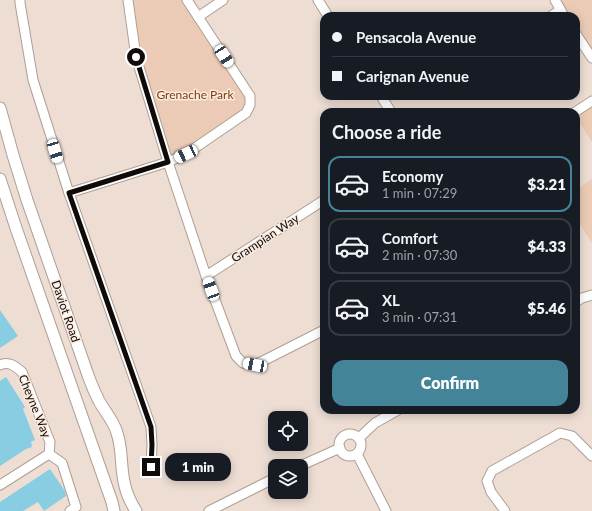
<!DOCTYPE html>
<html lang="en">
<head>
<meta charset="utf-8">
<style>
	body { margin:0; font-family:Lato,sans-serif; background:#20242c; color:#f1f3f6; height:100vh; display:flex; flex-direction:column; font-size:15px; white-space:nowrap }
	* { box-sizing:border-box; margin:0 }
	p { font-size:13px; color:#9ea1a6 }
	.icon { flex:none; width:22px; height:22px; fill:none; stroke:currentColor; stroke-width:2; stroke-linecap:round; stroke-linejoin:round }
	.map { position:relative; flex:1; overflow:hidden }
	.sheet { position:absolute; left:320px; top:108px; width:260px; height:306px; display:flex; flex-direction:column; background:#171b24; border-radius:12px; box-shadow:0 2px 10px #0003 }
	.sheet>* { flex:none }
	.top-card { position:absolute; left:320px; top:12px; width:260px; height:88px; border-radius:12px; box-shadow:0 2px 10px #0003; display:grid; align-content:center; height:88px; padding:0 12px; background:#171b24 }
	.fabs { position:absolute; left:268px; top:411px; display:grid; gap:8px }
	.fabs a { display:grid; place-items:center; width:40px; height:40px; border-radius:8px; background:#171b24; box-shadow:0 2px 10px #0003; font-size:20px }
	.end { position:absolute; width:18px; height:18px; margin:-9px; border:5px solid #100b08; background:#fff; box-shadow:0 0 0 2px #fff }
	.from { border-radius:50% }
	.bubble { position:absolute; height:28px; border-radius:12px; background:#171b24; box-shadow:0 2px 10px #0003; font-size:13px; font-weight:800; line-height:28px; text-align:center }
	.car { position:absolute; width:12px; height:24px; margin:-12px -6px; border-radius:5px; box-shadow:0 0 3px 1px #0007; background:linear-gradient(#fff 24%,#345 0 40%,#fff 0 76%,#345 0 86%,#fff 0) }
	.top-card b { display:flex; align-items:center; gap:14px; height:38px; font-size:15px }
	.top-card b+b { border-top:1px solid #363941 }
	.top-card i { width:10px; height:10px; background:#f1f3f6 }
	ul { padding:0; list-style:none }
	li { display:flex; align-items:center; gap:12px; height:56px; margin:0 8px 6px; padding:0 4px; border:2px solid #363941; border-radius:12px }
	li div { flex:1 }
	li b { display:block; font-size:15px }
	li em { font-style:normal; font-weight:800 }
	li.on { border-color:#448498 }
	li>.icon { width:36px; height:36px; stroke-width:1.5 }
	h2 { padding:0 12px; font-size:18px; line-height:48px }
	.primary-button { display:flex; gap:8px; margin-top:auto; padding:8px 12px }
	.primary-button a { flex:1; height:46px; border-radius:12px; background:#448498; color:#fff; font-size:16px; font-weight:800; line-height:46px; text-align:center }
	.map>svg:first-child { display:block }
	.green { fill:#ebcbb5 }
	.building { fill:#89cde3 }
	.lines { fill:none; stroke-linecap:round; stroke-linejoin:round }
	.minor-casing { stroke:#ae9f96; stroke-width:11 }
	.tertiary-casing { stroke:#ae9f96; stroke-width:13 }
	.minor { stroke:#fff; stroke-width:9 }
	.tertiary { stroke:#fff; stroke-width:11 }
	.route { stroke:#100b08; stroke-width:5 }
	.labels { text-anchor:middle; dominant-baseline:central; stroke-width:3; stroke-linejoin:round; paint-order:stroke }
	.park-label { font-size:12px; fill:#7d4005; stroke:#faeae0 }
	.street-label { font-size:12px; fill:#100b08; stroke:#faeae0 }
</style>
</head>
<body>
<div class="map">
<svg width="592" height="511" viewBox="0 0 592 511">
	<rect width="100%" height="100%" fill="#edddd3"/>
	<g class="green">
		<polygon points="128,0 187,0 250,105 168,162 136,57"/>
		<polygon points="560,0 592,0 592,49 576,25 576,16 570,16"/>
		<polygon points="592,101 592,142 576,117 576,112"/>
		<polygon points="592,179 592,243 576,218 580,214 576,207 576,190"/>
	</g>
	<g class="building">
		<polygon points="0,310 18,336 0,348"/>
		<polygon points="6,377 25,407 23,409 35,440 31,442 32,447 26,449 0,466 0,381"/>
		<polygon points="50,469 65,491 66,496 44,511 38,502 23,511 0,511 0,502"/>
	</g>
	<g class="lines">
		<defs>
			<g id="minor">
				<polyline points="20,0 20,3 33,80 69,193 151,427 152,445 151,467"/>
				<polyline points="128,0 136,57 168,162 206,276 236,356 243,363 255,365 324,330"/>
				<polyline points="318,0 328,16"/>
				<polyline points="555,0 564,16"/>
				<polyline points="551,16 560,10"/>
				<polyline points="198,17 223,0"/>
				<polyline points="576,34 592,58"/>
				<polyline points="381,96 391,112"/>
				<polyline points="575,112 592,101"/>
				<polyline points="69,193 168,162 186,154 246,113 250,105 250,96 187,0"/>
				<polyline points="206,276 324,200"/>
				<polyline points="576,302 582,298 592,295"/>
				<path d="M0,365C9,361 15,366 22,372L50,442L49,454L0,485"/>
				<circle cx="350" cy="445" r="11"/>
				<polyline points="359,438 375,423 398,410"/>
				<polyline points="49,454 62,463 76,507 70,511"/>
				<polyline points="357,454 386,511"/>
				<polyline points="300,466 340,448"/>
				<polyline points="209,511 275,478"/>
				<polyline points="505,511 491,492 487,481 492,471 560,433 572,436 592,456"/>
			</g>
			<g id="tertiary">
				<path d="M0,108L13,155L27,200L89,378C92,386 95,393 99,401C105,412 114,421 117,433C123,450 120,468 125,486C127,495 131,503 136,511"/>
				<polyline points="0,179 16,228 112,502 114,511"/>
			</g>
		</defs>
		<use href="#minor" class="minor-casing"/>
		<use href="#tertiary" class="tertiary-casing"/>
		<use href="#minor" class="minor"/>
		<use href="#tertiary" class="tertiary"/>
	</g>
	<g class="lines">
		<polyline class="route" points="136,57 168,162 69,193 151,427 152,445 151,467"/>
	</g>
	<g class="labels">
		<g class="park-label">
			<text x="195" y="94">Grenache Park</text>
		</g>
		<g class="street-label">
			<text transform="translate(265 238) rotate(-33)">Grampian Way</text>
			<text transform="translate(66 311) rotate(71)">Daviot Road</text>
			<text transform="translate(35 406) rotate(68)">Cheyne Way</text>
		</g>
	</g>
</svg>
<div class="fabs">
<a><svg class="icon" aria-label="locate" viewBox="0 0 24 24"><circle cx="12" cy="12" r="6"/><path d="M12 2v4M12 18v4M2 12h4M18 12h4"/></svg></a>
<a><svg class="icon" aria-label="layers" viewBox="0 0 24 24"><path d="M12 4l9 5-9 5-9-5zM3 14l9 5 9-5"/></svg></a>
</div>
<i class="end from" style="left:136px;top:57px"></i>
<i class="end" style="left:151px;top:467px"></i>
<div class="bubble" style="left:165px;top:453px;width:66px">1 min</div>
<i class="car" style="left:224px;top:56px;rotate:147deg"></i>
<i class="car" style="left:55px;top:151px;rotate:163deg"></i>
<i class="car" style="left:186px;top:154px;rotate:245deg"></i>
<i class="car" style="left:211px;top:289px;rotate:340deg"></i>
<i class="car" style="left:255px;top:365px;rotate:281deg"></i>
<div class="top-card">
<b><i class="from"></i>Pensacola Avenue</b>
<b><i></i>Carignan Avenue</b>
</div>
<section class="sheet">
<h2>Choose a ride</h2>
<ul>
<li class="on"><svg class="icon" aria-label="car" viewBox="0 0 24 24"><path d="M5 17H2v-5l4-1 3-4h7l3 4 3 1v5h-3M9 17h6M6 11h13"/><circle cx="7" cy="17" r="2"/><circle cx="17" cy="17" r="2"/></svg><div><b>Economy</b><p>1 min · 07:29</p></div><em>$3.21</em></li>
<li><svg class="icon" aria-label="car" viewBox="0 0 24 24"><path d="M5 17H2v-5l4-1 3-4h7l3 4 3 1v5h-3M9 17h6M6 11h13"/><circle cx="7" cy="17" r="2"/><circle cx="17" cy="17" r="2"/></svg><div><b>Comfort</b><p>2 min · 07:30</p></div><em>$4.33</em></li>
<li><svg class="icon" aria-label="car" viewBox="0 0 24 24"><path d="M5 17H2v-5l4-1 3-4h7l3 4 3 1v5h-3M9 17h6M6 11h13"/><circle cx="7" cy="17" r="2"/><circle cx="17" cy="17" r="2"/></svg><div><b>XL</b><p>3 min · 07:31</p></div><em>$5.46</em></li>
</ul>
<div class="primary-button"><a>Confirm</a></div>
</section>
</div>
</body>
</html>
